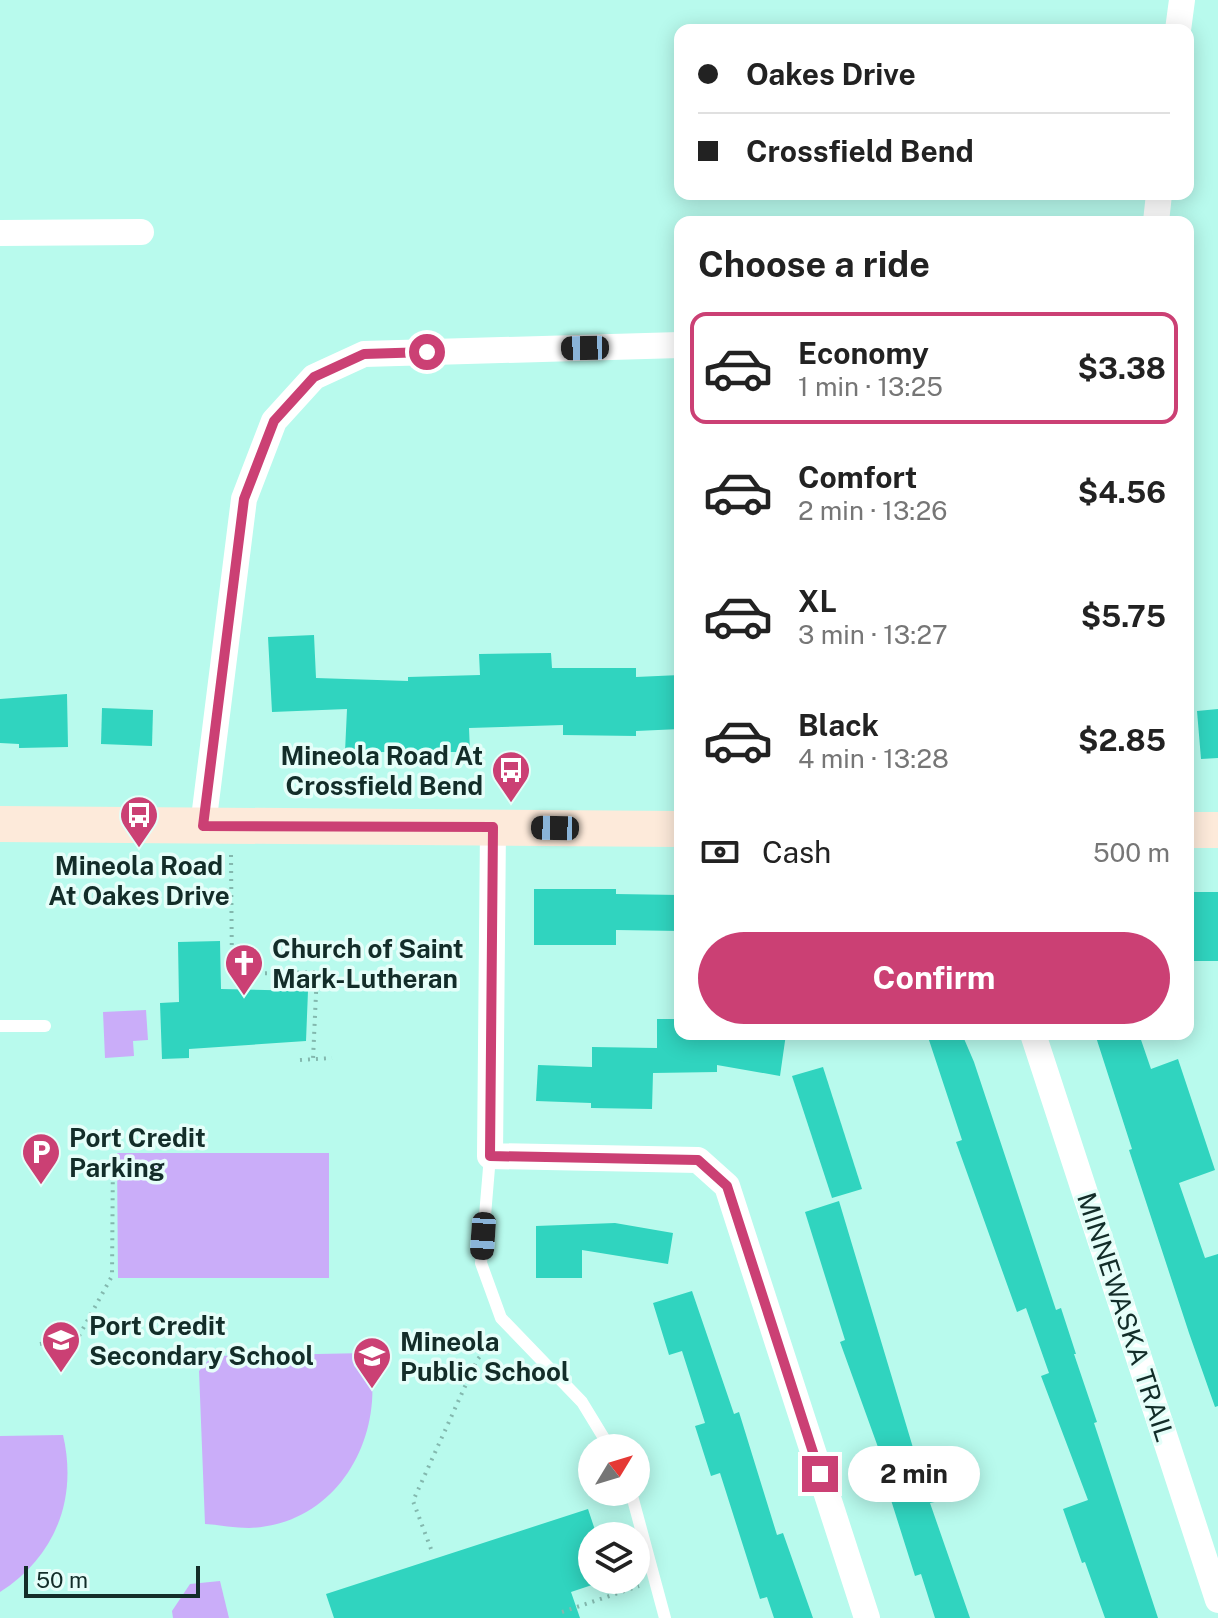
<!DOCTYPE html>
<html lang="en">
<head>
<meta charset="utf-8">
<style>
	body { margin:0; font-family:"Public Sans",sans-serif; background:#f6f6f6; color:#222; height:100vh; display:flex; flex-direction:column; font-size:30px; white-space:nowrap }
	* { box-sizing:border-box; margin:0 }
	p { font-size:26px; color:#767676 }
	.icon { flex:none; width:44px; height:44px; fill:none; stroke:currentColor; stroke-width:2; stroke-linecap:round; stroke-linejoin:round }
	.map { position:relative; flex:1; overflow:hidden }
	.details { position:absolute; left:674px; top:216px; width:520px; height:824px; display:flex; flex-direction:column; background:#fff; border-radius:16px; box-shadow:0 4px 20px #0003 }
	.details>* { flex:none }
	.hud { position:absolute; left:674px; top:24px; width:520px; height:176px; border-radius:16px; box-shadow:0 4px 20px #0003; display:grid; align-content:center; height:176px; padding:0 24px; background:#fff }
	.needle { width:52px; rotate:52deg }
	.fabs { position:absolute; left:578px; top:1434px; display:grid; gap:16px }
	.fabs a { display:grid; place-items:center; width:72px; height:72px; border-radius:50%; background:#fff; box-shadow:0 4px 20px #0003; font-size:40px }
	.scale { position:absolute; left:24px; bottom:20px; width:176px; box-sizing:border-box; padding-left:8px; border:4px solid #132d29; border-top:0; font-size:22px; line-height:28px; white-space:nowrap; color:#132d29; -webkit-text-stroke:6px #e5fef9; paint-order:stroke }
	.end { position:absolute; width:36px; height:36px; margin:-18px; border:10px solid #cb4074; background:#fff; box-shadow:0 0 0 4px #fff }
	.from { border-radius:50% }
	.bubble { position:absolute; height:56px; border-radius:28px; background:#fff; box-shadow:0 4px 20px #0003; font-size:26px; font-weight:700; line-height:56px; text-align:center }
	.car { position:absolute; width:24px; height:48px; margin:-24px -12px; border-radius:10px; box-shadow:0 0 6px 2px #0007; background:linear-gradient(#222 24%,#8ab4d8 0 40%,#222 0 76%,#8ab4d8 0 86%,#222 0) }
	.hud b { display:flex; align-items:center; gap:28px; height:76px; font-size:30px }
	.hud b+b { border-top:2px solid #e0e0e0 }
	.hud i { width:20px; height:20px; background:#222 }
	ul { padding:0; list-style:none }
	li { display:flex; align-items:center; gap:24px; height:112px; margin:0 16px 12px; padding:0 8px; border:4px solid transparent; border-radius:16px }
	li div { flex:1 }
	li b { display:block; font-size:30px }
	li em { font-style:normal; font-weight:700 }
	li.current { border-color:#cb4074 }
	li>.icon { width:72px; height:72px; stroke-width:1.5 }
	h2 { padding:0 24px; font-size:36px; line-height:96px }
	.pay { display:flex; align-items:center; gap:20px; height:88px; padding:0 24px; font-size:30px }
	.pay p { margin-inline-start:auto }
	.button { display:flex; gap:16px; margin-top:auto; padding:16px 24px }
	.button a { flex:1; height:92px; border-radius:48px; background:#cb4074; color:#fff; font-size:32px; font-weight:700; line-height:92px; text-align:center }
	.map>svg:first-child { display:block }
	.green { fill:#caadf9 }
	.building { fill:#30d4bf }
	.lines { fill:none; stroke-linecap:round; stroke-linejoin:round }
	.path { stroke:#83b8ae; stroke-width:4; stroke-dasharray:2 6; stroke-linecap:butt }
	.lane { stroke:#fff; stroke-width:12 }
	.street { stroke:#fff; stroke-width:26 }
	.secondary { stroke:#fdeada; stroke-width:36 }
	.route { stroke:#cb4074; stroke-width:10 }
	.labels { text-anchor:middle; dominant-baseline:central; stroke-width:7; stroke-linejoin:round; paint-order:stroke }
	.poi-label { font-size:26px; font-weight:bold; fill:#132d29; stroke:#e5fef9; text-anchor:start }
	.street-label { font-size:26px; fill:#132d29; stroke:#e5fef9 }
</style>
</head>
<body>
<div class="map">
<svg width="1218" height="1618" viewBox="0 0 1218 1618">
	<rect width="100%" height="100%" fill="#b8faed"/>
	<g class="green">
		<polygon points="146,1010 148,1040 133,1041 134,1056 105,1058 103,1012"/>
		<polygon points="117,1153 329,1153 329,1278 118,1278"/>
		<path d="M368,1353C388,1434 339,1525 249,1528C235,1528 220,1525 205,1524L199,1371L212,1356Z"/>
		<path d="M63,1435C78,1499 55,1557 0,1592V1436Z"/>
		<polygon points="220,1581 229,1618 173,1618 172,1611 190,1584"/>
	</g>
	<g class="building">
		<polygon points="314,635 316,678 408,681 408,677 480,675 479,654 551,653 552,668 636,668 636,677 680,675 680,729 636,731 636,736 563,735 563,725 469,728 470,752 345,752 347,709 272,712 268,637"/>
		<polygon points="67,694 68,747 19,748 19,744 0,743 0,699"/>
		<polygon points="102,708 153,710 152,746 101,744"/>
		<polygon points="1218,709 1218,758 1201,759 1197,711"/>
		<polygon points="534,889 616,889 616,894 680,895 680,931 616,930 616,945 534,945"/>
		<rect x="1188" y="892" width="30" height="69"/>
		<polygon points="220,941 221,989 308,991 306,1041 189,1049 189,1058 162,1059 160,1003 179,1002 178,942"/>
		<polygon points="657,1019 680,1019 680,1034 786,1034 780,1076 717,1065 717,1072 653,1073 652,1109 591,1108 591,1103 536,1101 538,1065 592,1067 592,1047 657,1048"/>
		<polygon points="927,1034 962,1034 974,1062 1056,1310 1061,1308 1076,1354 1074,1354 1097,1422 1094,1423 1158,1618 1105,1618 1085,1562 1082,1563 1063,1509 1088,1500 1041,1376 1049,1373 1026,1308 1017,1312 956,1142 962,1140"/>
		<polygon points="1095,1034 1139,1034 1151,1069 1178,1059 1215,1170 1179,1183 1205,1258 1218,1254 1218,1406 1215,1407 1189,1333 1129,1150 1132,1149"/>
		<polygon points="823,1067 862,1189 832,1198 792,1076"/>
		<polygon points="839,1201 914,1451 922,1448 939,1501 930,1503 970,1618 935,1618 921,1574 915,1576 879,1462 883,1461 840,1342 845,1340 805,1212"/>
		<polygon points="615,1223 673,1233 668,1264 582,1250 582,1278 536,1278 536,1226"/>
		<polygon points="692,1291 734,1414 739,1412 777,1535 783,1533 813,1618 774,1618 767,1597 760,1599 720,1473 711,1476 695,1426 705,1423 682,1351 669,1355 653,1303"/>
		<polygon points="588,1509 597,1536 592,1536 592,1585 571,1592 580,1618 334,1618 326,1594"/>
	</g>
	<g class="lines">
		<g class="path">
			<polyline points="231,855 232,974 317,972 313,1059"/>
			<polyline points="300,1060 332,1058"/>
			<polyline points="40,1344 79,1336 112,1276 113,1153"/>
			<polyline points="431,1549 413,1501 477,1360 488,1347"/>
			<polyline points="562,1612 639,1586"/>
		</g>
		<g class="lane">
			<polyline points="0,1026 45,1026"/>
			<polyline points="490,1156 481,1263 501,1318 582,1402 610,1448"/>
			<polyline points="631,1492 665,1618"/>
		</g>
		<g class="street">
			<polyline points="1178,30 1182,0"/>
			<polyline points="1156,222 1159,194"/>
			<polyline points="0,233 141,232"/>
			<polyline points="203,826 244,499 274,421 314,377 364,354 680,345"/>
			<polyline points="493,827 490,1156 698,1160 727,1186 867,1618"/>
			<polyline points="1033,1034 1218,1600"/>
		</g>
		<g class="secondary">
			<polyline points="0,824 680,829"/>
			<polyline points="1188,830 1218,830"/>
		</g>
	</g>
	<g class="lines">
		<polyline class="route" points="427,352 364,354 314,377 274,421 244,499 203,826 493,827 490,1156 698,1160 727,1186 820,1474"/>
	</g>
	<defs>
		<symbol id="bus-pin" viewBox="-11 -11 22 30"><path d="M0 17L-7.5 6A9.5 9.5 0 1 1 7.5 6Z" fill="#cb4074" stroke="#e5fef9"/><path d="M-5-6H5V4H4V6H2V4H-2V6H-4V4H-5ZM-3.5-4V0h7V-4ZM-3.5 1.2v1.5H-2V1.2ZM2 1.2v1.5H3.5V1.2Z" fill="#fff"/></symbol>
		<symbol id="church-pin" viewBox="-11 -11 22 30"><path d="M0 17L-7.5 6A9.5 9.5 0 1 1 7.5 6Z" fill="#cb4074" stroke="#e5fef9"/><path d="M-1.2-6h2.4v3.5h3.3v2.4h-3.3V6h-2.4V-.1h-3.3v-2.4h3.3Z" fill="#fff"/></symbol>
		<symbol id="parking-pin" viewBox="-11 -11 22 30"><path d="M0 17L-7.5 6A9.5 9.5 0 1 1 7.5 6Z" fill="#cb4074" stroke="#e5fef9"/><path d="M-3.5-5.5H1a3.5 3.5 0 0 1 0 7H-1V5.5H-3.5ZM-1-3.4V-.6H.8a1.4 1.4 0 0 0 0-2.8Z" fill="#fff"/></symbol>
		<symbol id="school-pin" viewBox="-11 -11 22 30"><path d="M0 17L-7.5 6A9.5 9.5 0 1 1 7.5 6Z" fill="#cb4074" stroke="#e5fef9"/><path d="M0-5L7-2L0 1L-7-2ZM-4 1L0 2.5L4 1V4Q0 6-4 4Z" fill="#fff"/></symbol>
	</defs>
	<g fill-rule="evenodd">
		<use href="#bus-pin" x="489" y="748" width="44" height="60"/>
		<use href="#bus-pin" x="117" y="793" width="44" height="60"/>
		<use href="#church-pin" x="222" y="941" width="44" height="60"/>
		<use href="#parking-pin" x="19" y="1130" width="44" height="60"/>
		<use href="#school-pin" x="39" y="1318" width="44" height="60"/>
		<use href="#school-pin" x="350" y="1334" width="44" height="60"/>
	</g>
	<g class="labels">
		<g class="poi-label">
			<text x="483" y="755" text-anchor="end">Mineola Road At<tspan x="483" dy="30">Crossfield Bend</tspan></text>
			<text x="139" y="865" text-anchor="middle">Mineola Road<tspan x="139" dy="30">At Oakes Drive</tspan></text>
			<text x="272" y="948">Church of Saint<tspan x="272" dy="30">Mark-Lutheran</tspan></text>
			<text x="69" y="1137">Port Credit<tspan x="69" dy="30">Parking</tspan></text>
			<text x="89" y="1325">Port Credit<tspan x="89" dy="30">Secondary School</tspan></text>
			<text x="400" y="1341">Mineola<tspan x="400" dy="30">Public School</tspan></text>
		</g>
		<g class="street-label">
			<text transform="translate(1126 1317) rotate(72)">MINNEWASKA TRAIL</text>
		</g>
	</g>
</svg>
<div class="fabs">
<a><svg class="needle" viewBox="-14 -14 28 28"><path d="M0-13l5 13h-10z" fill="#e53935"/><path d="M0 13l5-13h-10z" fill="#767676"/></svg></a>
<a><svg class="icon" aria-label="layers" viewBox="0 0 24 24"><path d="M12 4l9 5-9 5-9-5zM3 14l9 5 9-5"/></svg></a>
</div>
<div class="scale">50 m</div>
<i class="end from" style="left:427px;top:352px"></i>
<i class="end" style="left:820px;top:1474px"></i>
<div class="bubble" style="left:848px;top:1446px;width:132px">2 min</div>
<i class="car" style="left:585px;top:348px;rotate:269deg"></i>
<i class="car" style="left:555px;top:828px;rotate:271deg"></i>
<i class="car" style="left:483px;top:1236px;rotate:184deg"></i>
<div class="hud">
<b><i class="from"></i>Oakes Drive</b>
<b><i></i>Crossfield Bend</b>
</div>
<section class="details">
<h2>Choose a ride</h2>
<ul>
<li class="current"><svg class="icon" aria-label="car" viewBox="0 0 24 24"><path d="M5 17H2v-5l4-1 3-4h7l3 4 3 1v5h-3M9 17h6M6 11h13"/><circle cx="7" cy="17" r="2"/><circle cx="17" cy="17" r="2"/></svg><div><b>Economy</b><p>1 min · 13:25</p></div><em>$3.38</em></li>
<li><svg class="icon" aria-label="car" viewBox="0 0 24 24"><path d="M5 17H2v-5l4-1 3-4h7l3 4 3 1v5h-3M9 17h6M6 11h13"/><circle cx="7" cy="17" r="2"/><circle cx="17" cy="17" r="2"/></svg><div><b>Comfort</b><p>2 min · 13:26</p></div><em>$4.56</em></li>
<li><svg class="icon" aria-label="car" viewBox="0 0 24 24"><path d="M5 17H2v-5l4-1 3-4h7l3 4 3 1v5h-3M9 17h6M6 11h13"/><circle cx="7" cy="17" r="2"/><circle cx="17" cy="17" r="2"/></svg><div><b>XL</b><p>3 min · 13:27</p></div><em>$5.75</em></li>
<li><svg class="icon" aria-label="car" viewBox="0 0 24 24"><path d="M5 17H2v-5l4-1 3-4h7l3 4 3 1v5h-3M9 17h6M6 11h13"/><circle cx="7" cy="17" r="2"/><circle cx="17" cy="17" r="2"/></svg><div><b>Black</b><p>4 min · 13:28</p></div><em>$2.85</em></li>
</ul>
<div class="pay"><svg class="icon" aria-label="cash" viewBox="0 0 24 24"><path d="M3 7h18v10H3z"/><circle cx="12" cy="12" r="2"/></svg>Cash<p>500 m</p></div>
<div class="button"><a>Confirm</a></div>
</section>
</div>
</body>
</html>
